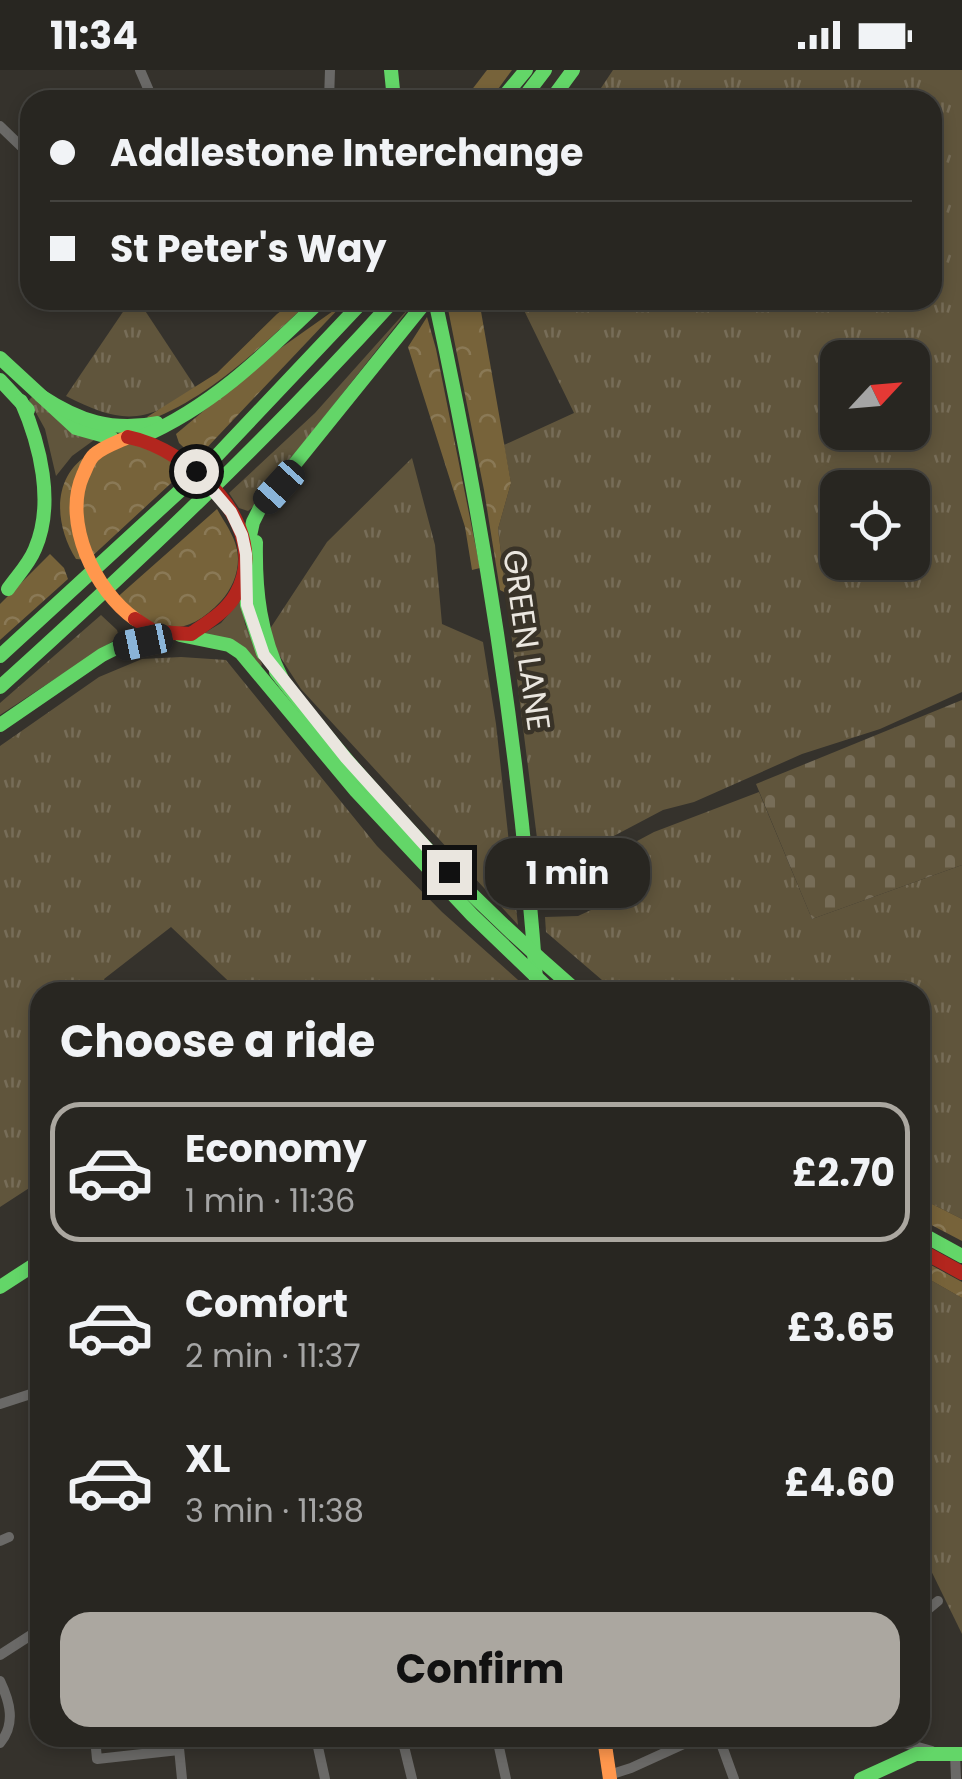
<!DOCTYPE html>
<html lang="en">
<head>
<meta charset="utf-8">
<style>
	body { margin:0; font-family:Poppins,sans-serif; background:#302e2a; color:#f1f3f6; height:100vh; display:flex; flex-direction:column; font-size:38px; white-space:nowrap }
	* { box-sizing:border-box; margin:0 }
	p { font-size:32px; color:#a5a5a5 }
	.icon { flex:none; width:55px; height:55px; fill:none; stroke:currentColor; stroke-width:2; stroke-linecap:round; stroke-linejoin:round }
	.map { position:relative; flex:1; overflow:hidden }
	.side { position:absolute; left:30px; top:912px; width:900px; height:765px; display:flex; flex-direction:column; background:#282621; border-radius:30px; box-shadow:0 5px 15px #0003,0 0 0 2px #44433f }
	.side>* { flex:none }
	.banner { position:absolute; left:20px; top:20px; width:922px; height:220px; border-radius:30px; box-shadow:0 5px 15px #0003,0 0 0 2px #44433f; display:grid; align-content:center; height:220px; padding:0 30px; background:#282621 }
	.needle { width:65px; rotate:64deg }
	.tools { position:absolute; left:820px; top:270px; display:grid; gap:20px }
	.tools a { display:grid; place-items:center; width:110px; height:110px; border-radius:20px; background:#282621; box-shadow:0 5px 15px #0003,0 0 0 2px #44433f; font-size:50px }
	.end { position:absolute; width:45px; height:45px; margin:-22px; border:12px solid #eae6df; background:#111; box-shadow:0 0 0 5px #111 }
	.from { border-radius:50% }
	.bubble { position:absolute; height:70px; border-radius:30px; background:#282621; box-shadow:0 5px 15px #0003,0 0 0 2px #44433f; font-size:32px; font-weight:700; line-height:70px; text-align:center }
	.car { position:absolute; width:30px; height:60px; margin:-30px -15px; border-radius:12px; box-shadow:0 0 8px 2px #0007; background:linear-gradient(#222 24%,#8ab4d8 0 40%,#222 0 76%,#8ab4d8 0 86%,#222 0) }
	.banner b { display:flex; align-items:center; gap:35px; height:95px; font-size:38px }
	.banner b+b { border-top:2px solid #44433f }
	.banner i { width:25px; height:25px; background:#f1f3f6 }
	ul { padding:0; list-style:none }
	li { display:flex; align-items:center; gap:30px; height:140px; margin:0 20px 15px; padding:0 10px; border:5px solid transparent; border-radius:30px }
	li div { flex:1 }
	li b { display:block; font-size:38px }
	li em { font-style:normal; font-weight:700 }
	li.active { border-color:#aba7a0 }
	li>.icon { width:90px; height:90px; stroke-width:1.5 }
	h2 { padding:0 30px; font-size:45px; line-height:120px }
	.action { display:flex; gap:20px; margin-top:auto; padding:20px 30px }
	.action a { flex:1; height:115px; border-radius:30px; background:#aba7a0; color:#111; font-size:40px; font-weight:700; line-height:115px; text-align:center }
	.status { display:flex; justify-content:space-between; align-items:center; height:70px; padding:0 50px; background:#282621; direction:ltr }
	.status svg { height:28px; fill:currentColor }
	.map>svg:first-child { display:block }
	.grass { fill:url(#grass-tufts); fill-rule:evenodd }
	.forest { fill:url(#forest-crowns) }
	.cemetery { fill:url(#cemetery-stones) }
	.lines { fill:none; stroke-linecap:round; stroke-linejoin:round }
	.street { stroke:#6a6967; stroke-width:10 }
	.fast { stroke:#63d668; stroke-width:14 }
	.slow { stroke:#ff974d; stroke-width:14 }
	.jam { stroke:#b3261e; stroke-width:14 }
	.route { stroke:#eae6df; stroke-width:12 }
	.labels { text-anchor:middle; dominant-baseline:central; stroke-width:9; stroke-linejoin:round; paint-order:stroke }
	.street-label { font-size:32px; fill:#eae6df; stroke:#393328 }
</style>
</head>
<body>
<div class="status"><b>11:34</b><svg viewBox="0 0 49 12"><path d="M0 12V9h3v3zM5 12V6h3v6zM10 12V3h3v9zM15 12V0h3v12zM26 1h20v11H26zM47 4h2v5h-2z"/></svg></div>
<div class="map">
<svg width="962" height="1709" viewBox="0 0 962 1709">
	<defs>
		<pattern id="grass-tufts" width="24" height="20" patternUnits="userSpaceOnUse" patternTransform="scale(2.5)"><rect width="24" height="20" fill="#60553c"/><path d="M3 7l-1-3M5 7V3M7 7l1-3M15 17l-1-3M17 17v-4M19 17l1-3" fill="none" stroke="#776d58"/></pattern>
		<pattern id="forest-crowns" width="20" height="18" patternUnits="userSpaceOnUse" patternTransform="scale(2.5)"><rect width="20" height="18" fill="#77633a"/><path d="M2 6a3 3 0 1 1 6 0M12 15a3 3 0 1 1 6 0" fill="none" stroke="#8a7956"/></pattern>
		<pattern id="cemetery-stones" width="16" height="16" patternUnits="userSpaceOnUse" patternTransform="scale(2.5)"><rect width="16" height="16" fill="#60553c"/><path d="M2 7V4a2 2 0 0 1 4 0v3zM10 15v-3a2 2 0 0 1 4 0v3z" fill="#776d58"/></pattern>
	</defs>
	<rect width="100%" height="100%" fill="#35322c"/>
	<g class="grass">
		<path d="M613,0H962V622L880,659L802,684L694,732L663,740L557,796L540,792L498,459L511,413L504,375L574,343L519,230H932V30H593ZM838,288H912V362H838ZM838,418H912V492H838Z"/>
		<path d="M131,230H138L196,318C144,355 121,354 66,326Z"/>
		<polygon points="416,230 255,435 248,441 239,438 229,423 315,343"/>
		<polygon points="33,326 94,370 72,386 56,406 45,359 29,330"/>
		<polygon points="412,388 435,475 442,554 483,572 496,654 518,855 301,619 266,565 327,472"/>
		<polygon points="241,530 245,554 262,594 260,599 201,565 221,553"/>
		<polygon points="101,545 117,560 119,567 0,645 0,633"/>
		<polygon points="181,587 226,590 377,776 442,842 527,918 527,922 240,922 171,857 104,909 109,922 40,922 40,1111 0,1137 0,676 99,607 142,589"/>
		<polygon points="759,722 812,849 962,795 962,1149 920,1128 920,922 616,922 546,862 545,847 578,846 591,840 579,802 654,762"/>
		<polygon points="920,1204 962,1228 962,1564 920,1478"/>
	</g>
	<g class="forest">
		<polygon points="487,0 512,0 490,30 464,30"/>
		<path d="M296,230H311C263,275 212,326 150,350L147,347L217,303L277,244Z"/>
		<polygon points="450,230 479,230 511,413 498,459 506,523 500,520 484,420 447,234"/>
		<polygon points="343,234 200,385 194,387 179,373 176,364 268,287"/>
		<polygon points="427,247 436,279 480,498 472,500 465,457 408,277"/>
		<path d="M130,372C150,376 173,383 182,403L88,490L76,489C55,456 50,406 91,383C102,377 118,376 130,372Z"/>
		<path d="M217,439C226,455 238,470 238,489C238,505 231,520 221,531C184,571 152,562 113,531Z"/>
		<polygon points="50,484 64,498 68,509 0,570 0,534"/>
		<polygon points="920,1128 962,1149 962,1171 920,1149"/>
		<polygon points="920,1189 962,1212 962,1228 920,1204"/>
	</g>
	<polygon class="cemetery" points="962,630 962,795 812,849 756,714"/>
	<g class="lines">
		<g class="street">
			<polyline points="140,0 153,30"/>
			<polyline points="296,29 329,29"/>
			<polyline points="329,30 330,0"/>
			<polyline points="0,56 30,85"/>
			<polyline points="0,1334 40,1321"/>
			<polyline points="0,1471 9,1467"/>
			<polyline points="920,1546 938,1531"/>
			<polyline points="0,1585 31,1565"/>
			<path d="M0,1611C10,1632 16,1654 0,1673"/>
			<polyline points="95,1668 97,1689 179,1680"/>
			<polyline points="178,1668 182,1709"/>
			<polyline points="316,1668 325,1709"/>
			<polyline points="402,1668 412,1709"/>
			<polyline points="497,1668 506,1709"/>
			<polyline points="719,1668 734,1709"/>
			<polyline points="825,1668 832,1668"/>
			<polyline points="890,1669 932,1681"/>
			<polyline points="955,1684 956,1709"/>
			<polyline points="609,1705 631,1698 697,1668"/>
		</g>
		<g class="fast">
			<polyline points="391,0 394,30"/>
			<polyline points="501,30 526,0"/>
			<polyline points="522,30 545,0"/>
			<polyline points="551,30 573,0"/>
			<path d="M435,230C485,459 521,688 537,922"/>
			<polyline points="0,288 76,358 112,368"/>
			<polyline points="0,310 28,340"/>
			<path d="M41,326C79,351 112,362 157,353"/>
			<path d="M141,367C212,337 266,283 321,230"/>
			<path d="M256,472C255,521 260,565 282,609"/>
			<polyline points="246,484 253,452 261,436 427,230"/>
			<polyline points="245,509 247,535 263,583"/>
			<path d="M8,519C17,506 29,494 35,479C55,433 40,374 21,331"/>
			<polyline points="180,565 229,575 241,583 356,721 472,845 552,922"/>
			<polyline points="0,586 208,395 364,230"/>
			<path d="M276,602C366,720 466,826 578,922"/>
			<path d="M0,617C137,493 270,367 394,230"/>
			<polyline points="0,655 102,585 120,576 166,567"/>
			<polyline points="920,1163 962,1186"/>
			<polyline points="0,1217 40,1191"/>
			<polyline points="861,1709 916,1684 962,1684"/>
		</g>
		<g class="slow">
			<path d="M128,367C118,372 102,377 94,385C89,389 86,399 83,405C62,452 95,521 135,549"/>
			<polyline points="604,1668 610,1709"/>
		</g>
		<g class="jam">
			<path d="M128,367C189,379 274,456 236,524C226,542 208,552 191,564L155,562L135,549"/>
			<polyline points="920,1180 962,1203"/>
		</g>
	</g>
	<g class="lines">
		<polyline class="route" points="196,401 231,442 242,465 246,484 247,535 264,585 346,688 449,802"/>
	</g>
	<g class="labels">
		<g class="street-label">
			<text transform="translate(527 570) rotate(82)">GREEN LANE</text>
		</g>
	</g>
</svg>
<div class="tools">
<a><svg class="needle" viewBox="-14 -14 28 28"><path d="M0-13l5 13h-10z" fill="#e53935"/><path d="M0 13l5-13h-10z" fill="#a5a5a5"/></svg></a>
<a><svg class="icon" aria-label="locate" viewBox="0 0 24 24"><circle cx="12" cy="12" r="6"/><path d="M12 2v4M12 18v4M2 12h4M18 12h4"/></svg></a>
</div>
<i class="end from" style="left:196px;top:401px"></i>
<i class="end" style="left:449px;top:802px"></i>
<div class="bubble" style="left:485px;top:768px;width:165px">1 min</div>
<i class="car" style="left:279px;top:417px;rotate:222deg"></i>
<i class="car" style="left:143px;top:572px;rotate:258deg"></i>
<div class="banner">
<b><i class="from"></i>Addlestone Interchange</b>
<b><i></i>St Peter's Way</b>
</div>
<section class="side">
<h2>Choose a ride</h2>
<ul>
<li class="active"><svg class="icon" aria-label="car" viewBox="0 0 24 24"><path d="M5 17H2v-5l4-1 3-4h7l3 4 3 1v5h-3M9 17h6M6 11h13"/><circle cx="7" cy="17" r="2"/><circle cx="17" cy="17" r="2"/></svg><div><b>Economy</b><p>1 min · 11:36</p></div><em>£2.70</em></li>
<li><svg class="icon" aria-label="car" viewBox="0 0 24 24"><path d="M5 17H2v-5l4-1 3-4h7l3 4 3 1v5h-3M9 17h6M6 11h13"/><circle cx="7" cy="17" r="2"/><circle cx="17" cy="17" r="2"/></svg><div><b>Comfort</b><p>2 min · 11:37</p></div><em>£3.65</em></li>
<li><svg class="icon" aria-label="car" viewBox="0 0 24 24"><path d="M5 17H2v-5l4-1 3-4h7l3 4 3 1v5h-3M9 17h6M6 11h13"/><circle cx="7" cy="17" r="2"/><circle cx="17" cy="17" r="2"/></svg><div><b>XL</b><p>3 min · 11:38</p></div><em>£4.60</em></li>
</ul>
<div class="action"><a>Confirm</a></div>
</section>
</div>
</body>
</html>
